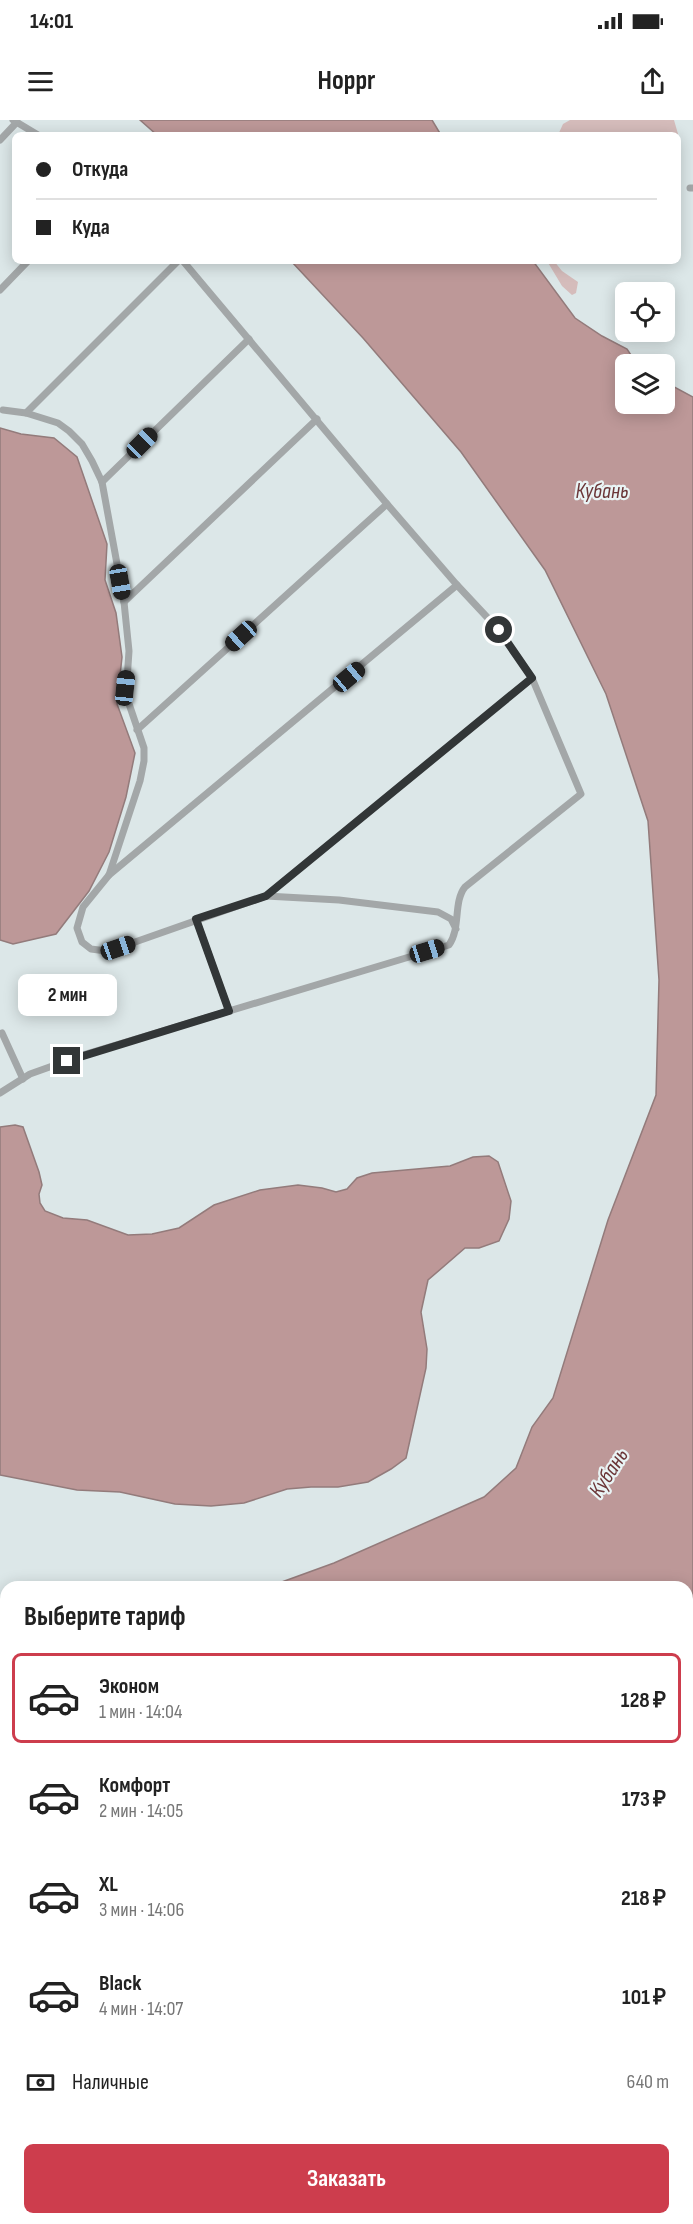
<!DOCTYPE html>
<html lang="ru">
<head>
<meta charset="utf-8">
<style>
	body { margin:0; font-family:"Sofia Sans Condensed",sans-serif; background:#f2f2f2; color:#222; height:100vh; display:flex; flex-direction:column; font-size:22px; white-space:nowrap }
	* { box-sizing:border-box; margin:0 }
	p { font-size:20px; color:#767676 }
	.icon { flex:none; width:33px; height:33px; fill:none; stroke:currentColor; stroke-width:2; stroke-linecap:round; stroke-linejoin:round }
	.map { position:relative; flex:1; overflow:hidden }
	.side { position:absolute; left:0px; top:1461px; width:693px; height:644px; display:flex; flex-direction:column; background:#fff; border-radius:18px 18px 0 0; box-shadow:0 3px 15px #0003 }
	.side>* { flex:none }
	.hud { position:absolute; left:12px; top:12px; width:669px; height:132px; border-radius:9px; box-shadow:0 3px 15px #0003; display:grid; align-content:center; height:132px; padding:0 24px; background:#fff }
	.tools { position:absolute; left:615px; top:162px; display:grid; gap:12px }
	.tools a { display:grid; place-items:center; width:60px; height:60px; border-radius:9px; background:#fff; box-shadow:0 3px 15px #0003; font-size:30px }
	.end { position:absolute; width:27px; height:27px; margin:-14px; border:8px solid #323637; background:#fff; box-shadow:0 0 0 3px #fff }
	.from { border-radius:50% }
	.bubble { position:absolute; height:42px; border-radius:9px; background:#fff; box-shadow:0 3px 15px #0003; font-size:20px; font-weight:700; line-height:42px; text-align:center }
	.car { position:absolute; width:18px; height:36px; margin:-18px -9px; border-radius:8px; box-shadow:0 0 4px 2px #0007; background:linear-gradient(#222 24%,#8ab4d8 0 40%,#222 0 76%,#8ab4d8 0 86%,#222 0) }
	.hud b { display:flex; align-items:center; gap:21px; height:57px; font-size:22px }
	.hud b+b { border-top:2px solid #e0e0e0 }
	.hud i { width:15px; height:15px; background:#222 }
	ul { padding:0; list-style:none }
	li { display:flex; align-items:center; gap:18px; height:90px; margin:0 12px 9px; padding:0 12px; border:3px solid transparent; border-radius:9px }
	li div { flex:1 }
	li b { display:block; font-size:22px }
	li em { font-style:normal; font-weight:700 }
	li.current { border-color:#cd3d4d }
	li>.icon { width:54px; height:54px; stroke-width:1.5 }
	h2 { padding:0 24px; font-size:27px; line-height:72px }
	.pay { display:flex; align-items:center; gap:15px; height:66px; padding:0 24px; font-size:22px }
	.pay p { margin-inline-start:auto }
	.cta { display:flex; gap:12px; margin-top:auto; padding:12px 24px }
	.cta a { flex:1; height:69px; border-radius:9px; background:#cd3d4d; color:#fff; font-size:24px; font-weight:700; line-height:69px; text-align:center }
	.status { display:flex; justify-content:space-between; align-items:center; height:42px; padding:0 30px; background:#fff; direction:ltr }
	.status svg { height:16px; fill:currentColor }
	header { display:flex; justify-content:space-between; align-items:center; height:78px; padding:0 24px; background:#fff; font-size:27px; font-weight:700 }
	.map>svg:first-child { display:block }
	.green { fill:#d5bcbb }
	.water { fill:#bd9898; stroke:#937b7b; stroke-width:1.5 }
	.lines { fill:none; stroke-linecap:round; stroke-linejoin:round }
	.minor { stroke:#a3a7a8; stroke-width:7 }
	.route { stroke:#323637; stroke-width:8 }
	.labels { text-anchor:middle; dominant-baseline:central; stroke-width:4.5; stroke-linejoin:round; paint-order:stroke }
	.water-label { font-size:22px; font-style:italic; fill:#6b3638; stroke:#e9f4f5 }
</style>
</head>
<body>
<div class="status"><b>14:01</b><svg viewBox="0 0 49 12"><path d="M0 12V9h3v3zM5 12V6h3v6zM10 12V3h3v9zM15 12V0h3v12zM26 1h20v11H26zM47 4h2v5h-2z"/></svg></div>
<header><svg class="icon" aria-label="menu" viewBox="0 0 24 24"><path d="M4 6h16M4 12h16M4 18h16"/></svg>Hoppr<svg class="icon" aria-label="share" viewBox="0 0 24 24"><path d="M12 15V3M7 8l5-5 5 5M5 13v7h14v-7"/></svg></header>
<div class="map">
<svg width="693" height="2104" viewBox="0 0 693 2104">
	<rect width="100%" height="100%" fill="#dce7e8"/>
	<g class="green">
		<polygon points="570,0 674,0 680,21 678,39 678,15 558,15 563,4"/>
		<polygon points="547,141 554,141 562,151 578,162 576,173 572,175 562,166"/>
		<polygon points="693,2004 693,2104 642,2104 645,2099 687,2098 687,2016"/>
	</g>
	<g class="water">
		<polygon points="140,0 432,0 441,15 157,15"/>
		<polygon points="291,141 533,141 575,198 602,216 627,229 637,244 626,244 626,284 664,284 665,262 693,277 693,1529 687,1537 687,1467 268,1467 334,1443 484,1377 516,1348 532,1307 553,1278 608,1100 656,975 659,860 648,701 606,574 545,450 461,332 363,218"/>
		<polygon points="0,308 21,314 54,318 77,337 107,424 105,460 116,493 122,537 117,584 135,633 126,677 109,732 89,771 56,814 13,824 0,820"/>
		<polygon points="15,1005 23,1007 39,1052 42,1065 39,1074 40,1083 45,1091 63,1098 87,1100 128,1115 152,1114 179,1108 214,1085 260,1070 298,1065 322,1068 336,1072 347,1069 357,1058 372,1053 450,1046 473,1037 489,1036 498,1042 511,1081 509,1099 499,1121 479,1128 465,1128 428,1160 421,1192 427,1229 426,1248 406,1338 391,1349 368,1362 338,1367 311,1367 287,1369 244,1383 211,1386 175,1384 120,1372 77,1370 0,1355 0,1007"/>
		<polygon points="0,1489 6,1489 6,1884 0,1885"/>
	</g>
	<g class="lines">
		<g class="minor">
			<polyline points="13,0 38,15"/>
			<polyline points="0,20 17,2"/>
			<polyline points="690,68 693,68"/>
			<polyline points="183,141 387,384 457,465 499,510 532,558"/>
			<polyline points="0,170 28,141"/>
			<polyline points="3,290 26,293 178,141"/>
			<polyline points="26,293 58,303 69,311 82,324 92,341 102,362 124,482 129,531 126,575 144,628 144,641 140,661 109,755 83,787 77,808 82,822 91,829 106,831 118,828 266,776"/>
			<polyline points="102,362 249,219"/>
			<polyline points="124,482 317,299"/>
			<polyline points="137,610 387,384"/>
			<polyline points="109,755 457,465"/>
			<polyline points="196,799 229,891"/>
			<polyline points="2,913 23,959"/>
			<path d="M0,973L30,954L86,934L449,825C461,808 453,782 465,767L581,674L532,558L266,776L339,780L438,792L451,799L456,809"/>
			<polyline points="687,1945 693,1934"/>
			<polyline points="687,2022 693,2011"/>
			<polyline points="604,2104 607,2098"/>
			<polyline points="645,2104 648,2098"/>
			<polyline points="685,2104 693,2091"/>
		</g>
	</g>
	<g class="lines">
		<polyline class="route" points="67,941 229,891 196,799 266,776 532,558 499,510"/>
	</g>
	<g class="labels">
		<g class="water-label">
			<text x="602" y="371">Кубань</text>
			<text transform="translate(609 1353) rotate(-57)">Кубань</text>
		</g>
	</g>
</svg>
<div class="tools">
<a><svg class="icon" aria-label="locate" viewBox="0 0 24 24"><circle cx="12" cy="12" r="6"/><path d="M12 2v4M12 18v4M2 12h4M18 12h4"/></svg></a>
<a><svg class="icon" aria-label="layers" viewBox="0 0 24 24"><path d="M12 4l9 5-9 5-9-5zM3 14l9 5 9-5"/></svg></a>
</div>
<i class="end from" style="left:499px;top:510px"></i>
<i class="end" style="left:67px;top:941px"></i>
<div class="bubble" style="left:18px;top:854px;width:99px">2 мин</div>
<i class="car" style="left:142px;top:323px;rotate:45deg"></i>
<i class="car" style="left:120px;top:462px;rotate:170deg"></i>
<i class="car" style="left:241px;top:516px;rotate:228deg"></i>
<i class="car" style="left:349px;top:557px;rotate:50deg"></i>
<i class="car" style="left:125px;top:568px;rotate:6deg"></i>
<i class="car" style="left:118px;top:828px;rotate:71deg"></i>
<i class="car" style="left:427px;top:831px;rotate:73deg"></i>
<div class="hud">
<b><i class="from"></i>Откуда</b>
<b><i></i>Куда</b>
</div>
<section class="side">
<h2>Выберите тариф</h2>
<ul>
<li class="current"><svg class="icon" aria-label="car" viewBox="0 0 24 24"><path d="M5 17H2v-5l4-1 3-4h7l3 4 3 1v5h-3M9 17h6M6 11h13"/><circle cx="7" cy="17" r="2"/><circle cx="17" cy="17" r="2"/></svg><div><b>Эконом</b><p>1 мин · 14:04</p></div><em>128 ₽</em></li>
<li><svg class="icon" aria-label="car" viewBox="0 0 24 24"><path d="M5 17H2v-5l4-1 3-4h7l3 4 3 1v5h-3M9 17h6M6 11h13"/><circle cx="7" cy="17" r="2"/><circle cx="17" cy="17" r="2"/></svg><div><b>Комфорт</b><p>2 мин · 14:05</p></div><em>173 ₽</em></li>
<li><svg class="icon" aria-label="car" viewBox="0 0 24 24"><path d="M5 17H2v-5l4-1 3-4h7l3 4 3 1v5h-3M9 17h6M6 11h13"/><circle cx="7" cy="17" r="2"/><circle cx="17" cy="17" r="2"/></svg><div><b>XL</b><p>3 мин · 14:06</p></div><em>218 ₽</em></li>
<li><svg class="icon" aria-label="car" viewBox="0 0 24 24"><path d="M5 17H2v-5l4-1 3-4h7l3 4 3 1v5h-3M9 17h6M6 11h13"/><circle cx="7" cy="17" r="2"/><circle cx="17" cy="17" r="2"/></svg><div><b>Black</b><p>4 мин · 14:07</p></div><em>101 ₽</em></li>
</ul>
<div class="pay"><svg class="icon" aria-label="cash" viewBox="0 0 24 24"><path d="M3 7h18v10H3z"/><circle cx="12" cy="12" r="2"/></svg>Наличные<p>640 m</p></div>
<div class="cta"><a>Заказать</a></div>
</section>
</div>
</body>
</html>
